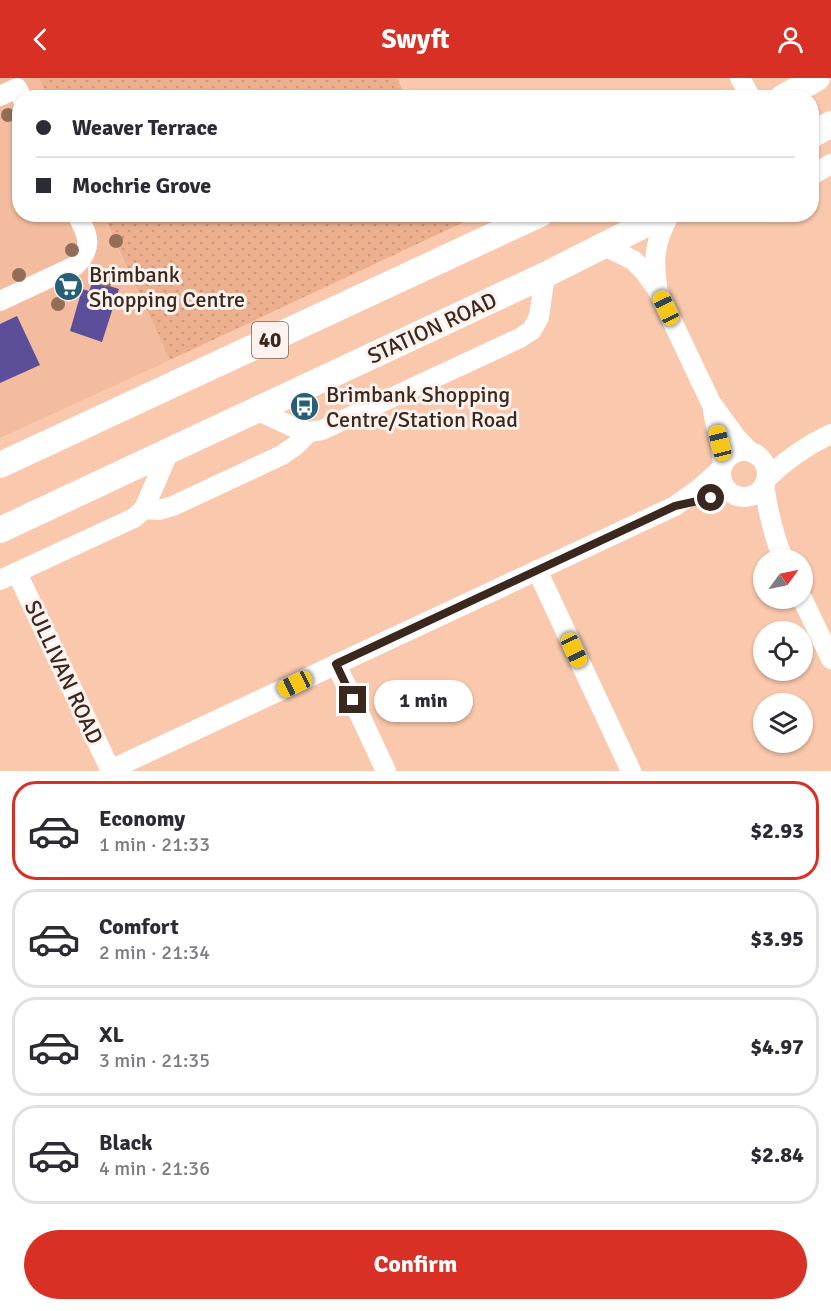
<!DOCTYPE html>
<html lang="en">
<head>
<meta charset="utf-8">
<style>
	body { margin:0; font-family:Signika,sans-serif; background:#f7f7f7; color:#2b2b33; height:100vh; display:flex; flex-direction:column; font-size:22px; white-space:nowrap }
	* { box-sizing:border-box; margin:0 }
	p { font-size:20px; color:#7c7c81 }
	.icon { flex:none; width:33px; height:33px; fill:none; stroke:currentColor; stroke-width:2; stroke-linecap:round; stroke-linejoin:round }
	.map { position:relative; height:693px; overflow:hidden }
	.side { display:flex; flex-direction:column; background:#fff; flex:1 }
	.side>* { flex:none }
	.banner { position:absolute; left:12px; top:12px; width:807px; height:132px; border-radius:24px; box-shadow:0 2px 4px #0004; display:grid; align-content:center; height:132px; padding:0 24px; background:#fff }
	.needle { width:39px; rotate:57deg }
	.fabs { position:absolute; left:753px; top:471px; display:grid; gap:12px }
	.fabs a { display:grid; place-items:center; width:60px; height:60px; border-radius:50%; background:#fff; box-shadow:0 2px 4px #0004; font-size:30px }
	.end { position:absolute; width:27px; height:27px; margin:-14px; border:8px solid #3a271d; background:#fff; box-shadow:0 0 0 3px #fff }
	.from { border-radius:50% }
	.bubble { position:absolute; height:42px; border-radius:21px; background:#fff; box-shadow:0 2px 4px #0004; font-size:20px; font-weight:800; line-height:42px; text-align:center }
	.car { position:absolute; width:18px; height:36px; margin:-18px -9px; border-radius:8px; box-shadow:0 0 4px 2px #0007; background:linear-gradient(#f5c518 24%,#345 0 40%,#f5c518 0 76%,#345 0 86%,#f5c518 0) }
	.banner b { display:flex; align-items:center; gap:21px; height:57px; font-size:22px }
	.banner b+b { border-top:2px solid #e1e1e2 }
	.banner i { width:15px; height:15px; background:#2b2b33 }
	ul { padding:10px 0 0; list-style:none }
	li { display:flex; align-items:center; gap:18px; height:99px; margin:0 12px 9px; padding:0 12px; border:3px solid #e1e1e2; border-radius:24px }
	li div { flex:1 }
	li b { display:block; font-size:22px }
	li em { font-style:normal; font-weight:800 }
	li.on { border-color:#d93025 }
	li>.icon { width:54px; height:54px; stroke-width:1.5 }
	.cta { display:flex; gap:12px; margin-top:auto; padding:12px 24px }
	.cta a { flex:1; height:69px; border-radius:36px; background:#d93025; color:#fff; font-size:24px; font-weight:800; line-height:69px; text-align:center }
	header { display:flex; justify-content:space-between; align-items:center; height:78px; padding:0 24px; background:#d93025; color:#fff; font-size:27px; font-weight:800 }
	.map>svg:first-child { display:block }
	.built { fill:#f4bc9e }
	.park { fill:url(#park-dots) }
	.building { fill:#5c4e99 }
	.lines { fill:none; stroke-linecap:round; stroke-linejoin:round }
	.minor { stroke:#fff; stroke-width:20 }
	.major { stroke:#fff; stroke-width:26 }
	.tree { fill:#946d56 }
	.route { stroke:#3a271d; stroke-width:8 }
	.labels { text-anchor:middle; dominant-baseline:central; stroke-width:6; stroke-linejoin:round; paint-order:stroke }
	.shield { fill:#fdf2ed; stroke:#74645b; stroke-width:1.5 }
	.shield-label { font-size:21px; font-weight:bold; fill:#3a271d }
	.poi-label { font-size:22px; fill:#3a271d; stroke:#fdf2ed; text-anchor:start }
	.street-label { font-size:22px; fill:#3a271d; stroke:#fdf2ed }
</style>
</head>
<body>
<header><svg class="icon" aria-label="back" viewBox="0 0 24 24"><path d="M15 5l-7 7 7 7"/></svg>Swyft<svg class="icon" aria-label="person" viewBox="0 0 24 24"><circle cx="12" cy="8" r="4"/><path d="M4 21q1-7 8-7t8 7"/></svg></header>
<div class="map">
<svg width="831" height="693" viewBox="0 0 831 693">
	<defs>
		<pattern id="park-dots" width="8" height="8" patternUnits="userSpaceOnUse" patternTransform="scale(1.5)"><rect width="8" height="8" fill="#edb08f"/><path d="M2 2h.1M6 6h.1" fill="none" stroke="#cc977b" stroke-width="1.8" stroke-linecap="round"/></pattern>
	</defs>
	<rect width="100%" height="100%" fill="#f9c8ad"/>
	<polygon class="built" points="0,0 39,0 48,19 20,20 20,136 102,137 170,282 0,360"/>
	<g class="park">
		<polygon points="39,0 397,0 406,19 48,19"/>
		<polygon points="461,137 464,144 170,282 103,137"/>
	</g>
	<g class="building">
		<polygon points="93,203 119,211 102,264 70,253 82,211 89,213"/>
		<polygon points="17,238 40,287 0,305 0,246"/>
	</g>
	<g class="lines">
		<g class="minor">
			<polyline points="740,0 751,20"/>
			<polyline points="0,18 17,10 22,20"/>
			<polyline points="812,97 831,86"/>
			<polyline points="604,168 633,182 643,192 657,211 711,325 735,358 748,372"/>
			<path d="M657,208C653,178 655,163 670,136"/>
			<path d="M0,223L75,188C94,169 88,158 77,136"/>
			<polyline points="256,332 293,349 309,354 322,352 520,260 532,252 539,239 545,197"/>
			<polyline points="713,334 720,365 723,385"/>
			<circle cx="744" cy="396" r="23"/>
			<path d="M767,400C786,382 807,367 831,356"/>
			<path d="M764,407C768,433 773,458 784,482"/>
			<polyline points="144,431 159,432 173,428 282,377 295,368 309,354"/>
			<polyline points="537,492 631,693"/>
			<polyline points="17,495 111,693"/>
			<polyline points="0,502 134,440 144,431 169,373"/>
			<polyline points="802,520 831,581"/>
			<polyline points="336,586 386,693"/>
			<polyline points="110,692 675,428 699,411 720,392"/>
		</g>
		<g class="major">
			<polyline points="782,20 817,0"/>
			<polyline points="812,57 831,46"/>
			<polyline points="0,387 540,136"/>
			<polyline points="0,452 545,197 666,136"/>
		</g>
	</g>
	<g class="tree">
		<circle cx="8" cy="37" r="7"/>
		<circle cx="116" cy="163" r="7"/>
		<circle cx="72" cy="172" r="7"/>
		<circle cx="19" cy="197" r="7"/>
		<circle cx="106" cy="202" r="7"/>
		<circle cx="58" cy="226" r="7"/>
	</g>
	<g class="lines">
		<polyline class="route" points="353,622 336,586 675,428 711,420"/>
	</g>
	<defs>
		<symbol id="supermarket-disc" viewBox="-11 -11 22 22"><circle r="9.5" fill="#255f78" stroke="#fdf2ed"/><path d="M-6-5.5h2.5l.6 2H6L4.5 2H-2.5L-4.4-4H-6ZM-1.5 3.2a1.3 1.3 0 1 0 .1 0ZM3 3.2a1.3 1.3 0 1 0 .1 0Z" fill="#fff"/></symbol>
		<symbol id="bus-disc" viewBox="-11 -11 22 22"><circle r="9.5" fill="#255f78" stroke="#fdf2ed"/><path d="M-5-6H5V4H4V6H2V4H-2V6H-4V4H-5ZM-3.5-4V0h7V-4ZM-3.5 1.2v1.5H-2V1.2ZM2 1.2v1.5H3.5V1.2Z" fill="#fff"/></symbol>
	</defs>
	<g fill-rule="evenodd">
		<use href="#supermarket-disc" x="52" y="192" width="33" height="33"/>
		<use href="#bus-disc" x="288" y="312" width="33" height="33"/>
	</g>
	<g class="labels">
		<rect class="shield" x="252" y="244" width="36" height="36" rx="4.5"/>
		<g class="shield-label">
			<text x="270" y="262">40</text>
		</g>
		<g class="poi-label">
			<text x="89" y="196">Brimbank<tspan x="89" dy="25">Shopping Centre</tspan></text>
			<text x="326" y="316">Brimbank Shopping<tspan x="326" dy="25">Centre/Station Road</tspan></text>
		</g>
		<g class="street-label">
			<text transform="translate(432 250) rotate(-25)">STATION ROAD</text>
			<text transform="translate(64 594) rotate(65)">SULLIVAN ROAD</text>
		</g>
	</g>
</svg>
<div class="fabs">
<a><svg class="needle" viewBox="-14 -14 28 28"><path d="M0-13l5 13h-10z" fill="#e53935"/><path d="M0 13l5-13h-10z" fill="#7c7c81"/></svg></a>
<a><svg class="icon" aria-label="locate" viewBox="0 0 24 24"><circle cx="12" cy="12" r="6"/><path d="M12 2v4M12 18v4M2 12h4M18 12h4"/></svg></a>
<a><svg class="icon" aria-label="layers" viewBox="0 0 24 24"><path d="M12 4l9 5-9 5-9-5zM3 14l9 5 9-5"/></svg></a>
</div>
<i class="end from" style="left:711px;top:420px"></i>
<i class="end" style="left:353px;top:622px"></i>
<div class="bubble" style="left:374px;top:602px;width:99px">1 min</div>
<i class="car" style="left:666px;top:230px;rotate:335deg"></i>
<i class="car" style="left:720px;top:365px;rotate:346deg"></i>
<i class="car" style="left:574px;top:572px;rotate:155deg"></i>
<i class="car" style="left:295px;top:606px;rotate:245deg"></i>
<div class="banner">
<b><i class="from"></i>Weaver Terrace</b>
<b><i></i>Mochrie Grove</b>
</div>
</div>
<section class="side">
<ul>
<li class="on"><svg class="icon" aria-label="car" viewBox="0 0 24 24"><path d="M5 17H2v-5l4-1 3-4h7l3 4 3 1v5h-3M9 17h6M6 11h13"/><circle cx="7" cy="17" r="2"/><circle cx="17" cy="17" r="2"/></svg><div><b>Economy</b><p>1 min · 21:33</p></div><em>$2.93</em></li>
<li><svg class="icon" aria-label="car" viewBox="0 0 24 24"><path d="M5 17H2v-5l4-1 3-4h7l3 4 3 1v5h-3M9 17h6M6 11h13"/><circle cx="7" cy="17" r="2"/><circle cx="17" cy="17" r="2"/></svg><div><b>Comfort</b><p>2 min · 21:34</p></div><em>$3.95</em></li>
<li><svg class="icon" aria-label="car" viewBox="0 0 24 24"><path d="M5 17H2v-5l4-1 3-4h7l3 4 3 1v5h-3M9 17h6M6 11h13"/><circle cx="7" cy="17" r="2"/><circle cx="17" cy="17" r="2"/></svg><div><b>XL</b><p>3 min · 21:35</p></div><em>$4.97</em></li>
<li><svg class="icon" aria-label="car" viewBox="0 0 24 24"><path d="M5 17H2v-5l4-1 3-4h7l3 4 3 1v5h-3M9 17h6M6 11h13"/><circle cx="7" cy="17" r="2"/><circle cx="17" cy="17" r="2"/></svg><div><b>Black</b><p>4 min · 21:36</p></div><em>$2.84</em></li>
</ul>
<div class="cta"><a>Confirm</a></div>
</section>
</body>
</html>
